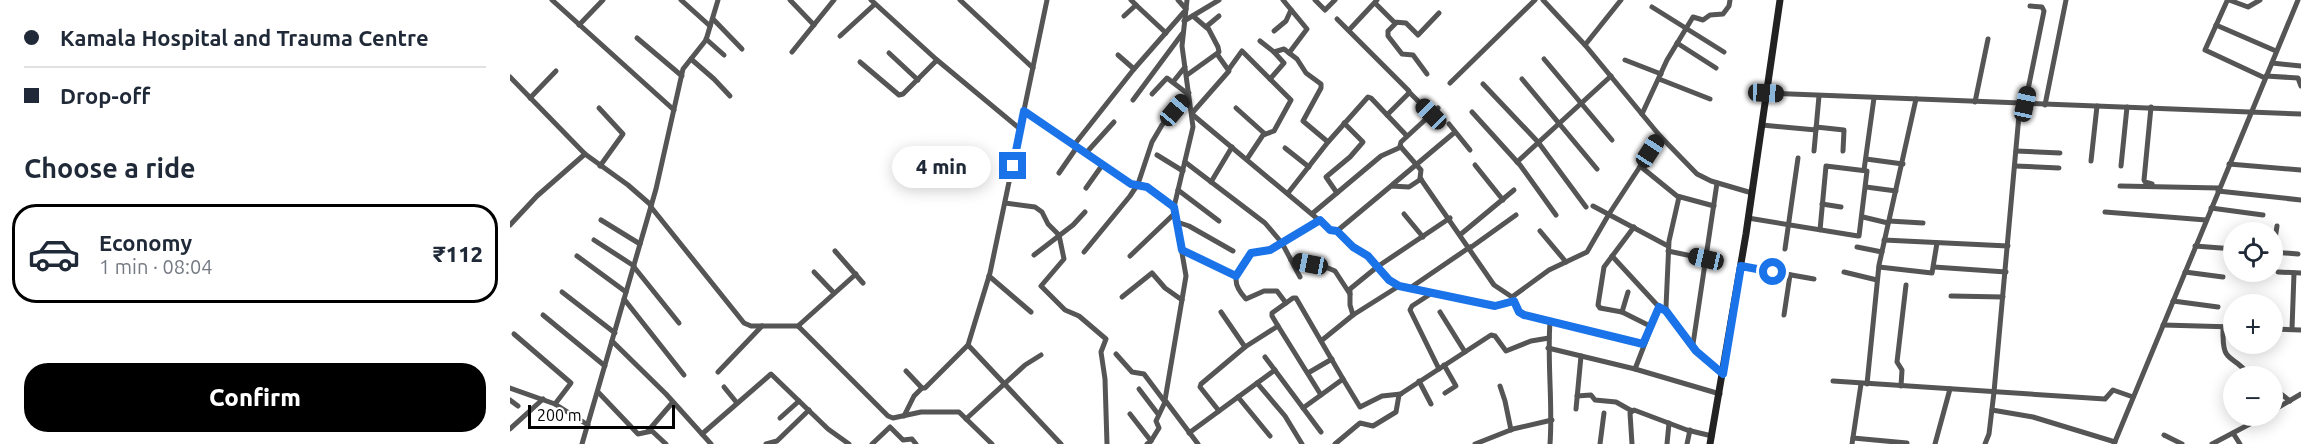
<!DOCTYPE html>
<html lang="en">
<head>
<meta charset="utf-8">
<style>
	body { margin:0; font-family:Ubuntu,sans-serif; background:#f2f2f3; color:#1f2937; height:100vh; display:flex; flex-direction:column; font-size:22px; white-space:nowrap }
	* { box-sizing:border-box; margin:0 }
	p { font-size:20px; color:#747a83 }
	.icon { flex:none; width:33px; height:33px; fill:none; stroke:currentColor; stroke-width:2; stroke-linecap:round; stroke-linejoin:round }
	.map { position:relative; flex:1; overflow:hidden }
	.panel { display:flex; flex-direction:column; background:#fff; width:510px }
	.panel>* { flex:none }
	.top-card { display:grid; align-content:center; height:132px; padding:0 24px; background:#fff }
	.tools { position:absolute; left:1713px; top:222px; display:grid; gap:12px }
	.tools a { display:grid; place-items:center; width:60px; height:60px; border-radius:50%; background:#fff; box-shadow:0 3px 15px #0003; font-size:30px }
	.scale { position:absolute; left:18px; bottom:15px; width:147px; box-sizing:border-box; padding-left:6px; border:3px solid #000; border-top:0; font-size:16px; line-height:21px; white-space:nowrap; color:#000; -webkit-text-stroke:4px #fff; paint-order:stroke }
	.end { position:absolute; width:27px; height:27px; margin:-14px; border:8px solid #1a73e8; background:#fff; box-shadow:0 0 0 3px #fff }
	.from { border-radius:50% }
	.bubble { position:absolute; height:42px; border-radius:21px; background:#fff; box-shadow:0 3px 15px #0003; font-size:20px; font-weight:800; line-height:42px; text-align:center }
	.car { position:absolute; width:18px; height:36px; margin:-18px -9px; border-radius:8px; box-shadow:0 0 4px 2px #0007; background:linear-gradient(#222 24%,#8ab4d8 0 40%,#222 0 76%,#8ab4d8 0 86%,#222 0) }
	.top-card b { display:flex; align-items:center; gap:21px; height:57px; font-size:22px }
	.top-card b+b { border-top:2px solid #e0e1e3 }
	.top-card i { width:15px; height:15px; background:#1f2937 }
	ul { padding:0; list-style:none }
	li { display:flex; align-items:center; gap:18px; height:99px; margin:0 12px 9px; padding:0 12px; border:3px solid transparent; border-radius:24px }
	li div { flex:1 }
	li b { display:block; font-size:22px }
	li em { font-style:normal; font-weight:800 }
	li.on { border-color:#000 }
	li>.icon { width:54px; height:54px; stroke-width:1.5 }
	h2 { padding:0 24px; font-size:27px; line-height:72px }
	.button { display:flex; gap:12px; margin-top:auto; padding:12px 24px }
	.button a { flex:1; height:69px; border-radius:24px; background:#000; color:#fff; font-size:24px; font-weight:800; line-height:69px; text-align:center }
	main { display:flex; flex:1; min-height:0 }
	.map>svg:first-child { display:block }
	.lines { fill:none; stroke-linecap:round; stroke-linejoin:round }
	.street { stroke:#555; stroke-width:5 }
	.secondary { stroke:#222; stroke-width:7 }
	.route { stroke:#1a73e8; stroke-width:8 }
</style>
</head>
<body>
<main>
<section class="panel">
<div class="top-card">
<b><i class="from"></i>Kamala Hospital and Trauma Centre</b>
<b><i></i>Drop-off</b>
</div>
<h2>Choose a ride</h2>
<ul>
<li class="on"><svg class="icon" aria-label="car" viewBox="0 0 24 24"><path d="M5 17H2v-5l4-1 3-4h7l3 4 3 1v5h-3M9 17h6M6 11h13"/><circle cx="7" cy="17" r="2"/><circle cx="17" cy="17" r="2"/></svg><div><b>Economy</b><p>1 min · 08:04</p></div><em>₹112</em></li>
</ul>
<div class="button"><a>Confirm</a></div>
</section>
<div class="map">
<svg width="1791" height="444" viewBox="0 0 1791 444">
	<rect width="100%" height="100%" fill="#fff"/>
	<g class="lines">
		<g class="street">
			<polyline points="42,0 164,110"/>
			<polyline points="171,0 200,26"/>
			<polyline points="280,0 304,25"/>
			<polyline points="361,0 427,60 510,129"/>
			<polyline points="450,0 523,68"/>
			<polyline points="668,0 676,9"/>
			<polyline points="677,0 672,46 683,127 664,207 676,276 655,400 688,444"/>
			<polyline points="773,0 797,29 779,53"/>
			<polyline points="805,0 815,10 825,0"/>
			<polyline points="1033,0 1075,45 1150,136 1187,174 1201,181 1242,193"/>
			<polyline points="1750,0 1738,7 1719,0 1717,1 1695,50 1755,78"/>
			<polyline points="865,3 884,22 896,23 908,35 929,13"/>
			<polyline points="626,5 656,33"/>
			<polyline points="1142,7 1214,52"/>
			<polyline points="614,16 626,5 621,0"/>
			<polyline points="683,16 697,28"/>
			<polyline points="203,19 232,49"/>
			<polyline points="827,19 899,91 898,94 877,115"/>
			<polyline points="674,21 709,0"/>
			<polyline points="886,23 878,31 878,36 892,54 903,55 917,74"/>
			<polyline points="69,25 93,0"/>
			<polyline points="1706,25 1766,51"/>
			<polyline points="839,30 867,0"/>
			<polyline points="764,31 776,21 781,10"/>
			<polyline points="330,36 365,4"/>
			<polyline points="127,38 172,76"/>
			<polyline points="196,39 214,55"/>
			<polyline points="750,41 764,52 774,49 787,59 796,73 811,84 811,88 793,121 818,142"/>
			<polyline points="1167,43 1206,68"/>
			<polyline points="1075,45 1111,0"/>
			<polyline points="282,52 324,0"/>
			<polyline points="379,53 408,80"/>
			<polyline points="608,55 624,69"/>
			<polyline points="181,59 204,79 220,96"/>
			<polyline points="1034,59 1102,140"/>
			<polyline points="1115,60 1151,74"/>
			<polyline points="350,62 389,95 393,94 427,60"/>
			<polyline points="1762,63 1791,66"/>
			<polyline points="719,69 732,51 781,100 764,131 753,135 737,159"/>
			<polyline points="677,75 709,52 708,47 697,26 709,16"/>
			<polyline points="1756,76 1788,78 1791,86"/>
			<polyline points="0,77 75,154 118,185 141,205"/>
			<polyline points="760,79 774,63 764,52"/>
			<polyline points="1012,79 1087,169"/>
			<polyline points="1149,79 1200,99"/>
			<polyline points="663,82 675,67"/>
			<polyline points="940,83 1025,0"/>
			<polyline points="973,84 1028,142 1076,207"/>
			<polyline points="899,92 921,114"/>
			<polyline points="1256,93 1791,114"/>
			<polyline points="642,94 657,78 678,94"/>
			<polyline points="20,98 46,71"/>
			<polyline points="623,100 672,34"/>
			<polyline points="1465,102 1478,39"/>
			<polyline points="1515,104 1534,11 1532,7 1520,6"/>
			<polyline points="1535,105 1556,0"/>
			<polyline points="1641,107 1634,180 1635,182 1642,184"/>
			<polyline points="89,108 113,134 90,166"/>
			<polyline points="726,108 755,134"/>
			<polyline points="928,108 891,142 890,146 911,170 910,178 984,285 1002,297 1009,312 1014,315 1133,344"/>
			<polyline points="514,111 621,184 637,187 664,207"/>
			<polyline points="683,112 719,71 707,54"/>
			<polyline points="962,112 1010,165 1046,215"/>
			<polyline points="1132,114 1157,60 1183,17 1193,20 1200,15 1213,14 1219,6 1220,0"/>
			<polyline points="683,115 822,231 827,231 881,186 899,187 911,179"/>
			<polyline points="939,124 960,150"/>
			<polyline points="1252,125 1306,130"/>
			<polyline points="1306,127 1334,130 1333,151"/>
			<polyline points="564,145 624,69 674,12"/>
			<polyline points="775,148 799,167"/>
			<polyline points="1304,151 1309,96"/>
			<polyline points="1506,151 1550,153"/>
			<polyline points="576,153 604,122"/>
			<polyline points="647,155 673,171"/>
			<polyline points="1356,159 1393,164"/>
			<polyline points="1581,161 1587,106"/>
			<polyline points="675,162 755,223 772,243 790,277"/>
			<polyline points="1007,162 1101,76"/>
			<polyline points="1719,164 1791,170"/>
			<polyline points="965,165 993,200"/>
			<polyline points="1130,166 1167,196 1204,206"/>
			<polyline points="1505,166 1549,168"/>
			<polyline points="1611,166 1617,107"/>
			<polyline points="1354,170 1364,98"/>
			<polyline points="549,173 567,147"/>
			<polyline points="701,182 722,147"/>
			<polyline points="1207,183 1183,344 1186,351 1213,374"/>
			<polyline points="882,185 945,132"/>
			<polyline points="1610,186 1709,188"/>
			<polyline points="1356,187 1386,191"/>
			<polyline points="576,188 593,164"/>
			<polyline points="668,190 709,221"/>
			<polyline points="1708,191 1791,200"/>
			<polyline points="778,193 818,142 858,97 861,98 897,136"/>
			<polyline points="827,193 816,177 840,157 853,142 834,123"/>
			<polyline points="1169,197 1159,241 1156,307 1158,315 1183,347"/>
			<polyline points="495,203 525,207 532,212 538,224 549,235 554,259 531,286 555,310 569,316 596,339 591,352 595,379 597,444"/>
			<polyline points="1312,204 1331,207"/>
			<polyline points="1083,206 1158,246"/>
			<polyline points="141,207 234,323 241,326 288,326 378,416 383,418 411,412 449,412 482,444"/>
			<polyline points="1701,208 1753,215"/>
			<polyline points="1595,212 1696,220"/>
			<polyline points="803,213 871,156 891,147"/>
			<polyline points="894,214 913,237"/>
			<polyline points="1353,217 1378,223"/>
			<polyline points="1238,218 1348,236 1349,236 1357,171 1316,166 1310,230"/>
			<polyline points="91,220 130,244"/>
			<polyline points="1379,221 1413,223"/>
			<polyline points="667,222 679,226 723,251"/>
			<polyline points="0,225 27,196 75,154"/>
			<polyline points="1124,227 1094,267 1088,305 1090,308 1112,312 1140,326"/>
			<polyline points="827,231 843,247 858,256 878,280 889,286 985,306 1004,301"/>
			<polyline points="1030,231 1056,262"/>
			<polyline points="951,234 1004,190"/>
			<polyline points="84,240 124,266"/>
			<polyline points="1374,240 1498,246"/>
			<polyline points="1685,246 1724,249"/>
			<polyline points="1347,247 1372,252"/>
			<polyline points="960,248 1006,215"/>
			<polyline points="1275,249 1288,158"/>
			<polyline points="672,250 726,276"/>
			<polyline points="325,251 353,283"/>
			<polyline points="1158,251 1196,259"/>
			<polyline points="574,252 620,196 628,184 642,142 652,125 679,93"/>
			<polyline points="1762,252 1788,254"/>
			<polyline points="1763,252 1767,226"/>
			<polyline points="524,255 563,225 575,212"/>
			<polyline points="67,256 116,292"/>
			<polyline points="620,256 665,213"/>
			<polyline points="1102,256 1149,307 1156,311"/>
			<polyline points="781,260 818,268 825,271 840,294 840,305 843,315"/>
			<polyline points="1231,266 1304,279"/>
			<polyline points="124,267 169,323"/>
			<polyline points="1369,267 1422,273 1427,243"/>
			<polyline points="1424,267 1496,272"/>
			<polyline points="304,272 324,293"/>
			<polyline points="1334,272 1367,280"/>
			<polyline points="1675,272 1713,277"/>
			<polyline points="1768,272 1791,273"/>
			<polyline points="479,276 521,312"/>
			<polyline points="900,288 960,247"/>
			<polyline points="52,292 105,333"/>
			<polyline points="922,293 902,306 900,310 929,369"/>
			<polyline points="840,294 840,289 867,267 940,218"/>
			<polyline points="1441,296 1493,297"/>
			<polyline points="612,297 642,273 655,288 672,300"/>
			<polyline points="1002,297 1039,270 1077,252 1099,214 1150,136"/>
			<polyline points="114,299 174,375"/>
			<polyline points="1663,301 1708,307"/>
			<path d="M776,303L767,291H754L736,299C718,280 727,271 741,253L760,250L810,220"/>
			<polyline points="711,312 735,347"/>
			<polyline points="930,312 955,352"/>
			<polyline points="1112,312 1118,292"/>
			<polyline points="33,315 95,366"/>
			<polyline points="1274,315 1280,275"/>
			<polyline points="1653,325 1724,327"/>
			<polyline points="288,326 346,274"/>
			<polyline points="768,326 762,316 762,313 783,298 786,298 833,379"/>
			<path d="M1713,327C1712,367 1721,351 1740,376"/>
			<polyline points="1762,329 1791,330"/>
			<polyline points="1782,329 1784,273"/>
			<polyline points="4,334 61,383 45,404"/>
			<polyline points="102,341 156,394 201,444"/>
			<polyline points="811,341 843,315 889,286"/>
			<polyline points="458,345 551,444"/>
			<polyline points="1038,348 1125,369 1210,394"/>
			<polyline points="606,354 622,372 634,374 655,402 646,421 649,428 641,441"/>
			<polyline points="755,357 811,432"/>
			<polyline points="934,365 946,386 935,393"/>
			<polyline points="1125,369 1149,307"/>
			<polyline points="396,371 412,388 415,388 458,345 480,273 537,0"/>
			<polyline points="208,372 252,326"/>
			<polyline points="798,373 822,359"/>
			<polyline points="909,381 921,404"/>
			<polyline points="1323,381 1595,399 1603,390 1623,397"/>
			<polyline points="747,383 775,416 792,444"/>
			<polyline points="1357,384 1369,265 1406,99"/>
			<polyline points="990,386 995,401 1001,430"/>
			<polyline points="1391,386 1392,370 1387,362 1396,285"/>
			<polyline points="214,387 227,403"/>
			<polyline points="1762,387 1780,401"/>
			<polyline points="0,388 45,404 78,425"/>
			<polyline points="629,389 648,414"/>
			<polyline points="88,392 128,434 142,431 156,444"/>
			<polyline points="1067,396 1081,395 1085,400 1106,402 1122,411"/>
			<polyline points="728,397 760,436"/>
			<polyline points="0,400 8,406"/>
			<polyline points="793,408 811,395"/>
			<polyline points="1066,409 1071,356"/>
			<polyline points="1482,410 1523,417 1605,442"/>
			<polyline points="709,411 690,387 691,384 735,347 768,326 811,395 833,379 850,407 872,396 891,394"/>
			<polyline points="1762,411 1791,394"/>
			<polyline points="620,414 641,441 637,444"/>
			<polyline points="394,416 404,396 412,388"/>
			<polyline points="270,418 289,401"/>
			<polyline points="456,419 515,365 531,355"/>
			<polyline points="0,429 33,399"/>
			<polyline points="138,431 163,402"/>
			<polyline points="679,433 765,370"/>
			<polyline points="1723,433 1730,444"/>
			<polyline points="192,434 261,374 318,429 339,444"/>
			<polyline points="1654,435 1672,444"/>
			<polyline points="1343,438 1397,443"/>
			<polyline points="72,444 146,189 173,69 196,40 208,0"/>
			<polyline points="256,444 267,441 299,410"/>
			<polyline points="362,444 380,427 393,440 402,439 406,444"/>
			<polyline points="825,444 850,423 863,426 886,412 889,395 981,335 985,336 996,351 1021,341 1039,338"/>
			<polyline points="965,444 1003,429 1042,420"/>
			<path d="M1040,444C1043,403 1037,363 1040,322"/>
			<polyline points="1090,444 1094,413"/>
			<polyline points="1122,444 1120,413 1124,410 1177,430 1202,436"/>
			<polyline points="1157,444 1159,423"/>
			<polyline points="1177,444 1180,430"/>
			<polyline points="1342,444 1351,384"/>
			<polyline points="1425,444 1440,389"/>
			<polyline points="1475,444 1479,434 1484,392 1510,104"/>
			<polyline points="1604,444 1788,0"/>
			<polyline points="1702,444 1755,416"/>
		</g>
		<polyline class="secondary" points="1200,444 1236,234 1270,0"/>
	</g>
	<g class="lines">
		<polyline class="route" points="503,166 514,111 621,184 637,187 664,207 672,250 726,276 741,253 760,250 810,220 820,230 827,231 843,247 858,256 879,280 889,286 985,306 1004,301 1009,312 1014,315 1133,344 1149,307 1156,311 1186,351 1213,374 1231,266 1263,272"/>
	</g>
</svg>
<div class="tools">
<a><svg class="icon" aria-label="locate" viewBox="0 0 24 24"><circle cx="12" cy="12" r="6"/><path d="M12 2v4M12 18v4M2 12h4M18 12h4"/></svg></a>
<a>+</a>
<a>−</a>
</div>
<div class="scale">200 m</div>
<i class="end from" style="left:1263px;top:272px"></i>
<i class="end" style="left:503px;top:166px"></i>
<div class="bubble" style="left:382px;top:146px;width:99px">4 min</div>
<i class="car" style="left:1256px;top:93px;rotate:93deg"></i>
<i class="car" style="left:1515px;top:104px;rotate:12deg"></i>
<i class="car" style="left:665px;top:110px;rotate:40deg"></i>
<i class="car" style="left:921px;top:114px;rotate:315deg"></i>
<i class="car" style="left:1140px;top:151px;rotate:33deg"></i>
<i class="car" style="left:1196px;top:259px;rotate:283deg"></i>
<i class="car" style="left:800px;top:264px;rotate:281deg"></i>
</div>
</main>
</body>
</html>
